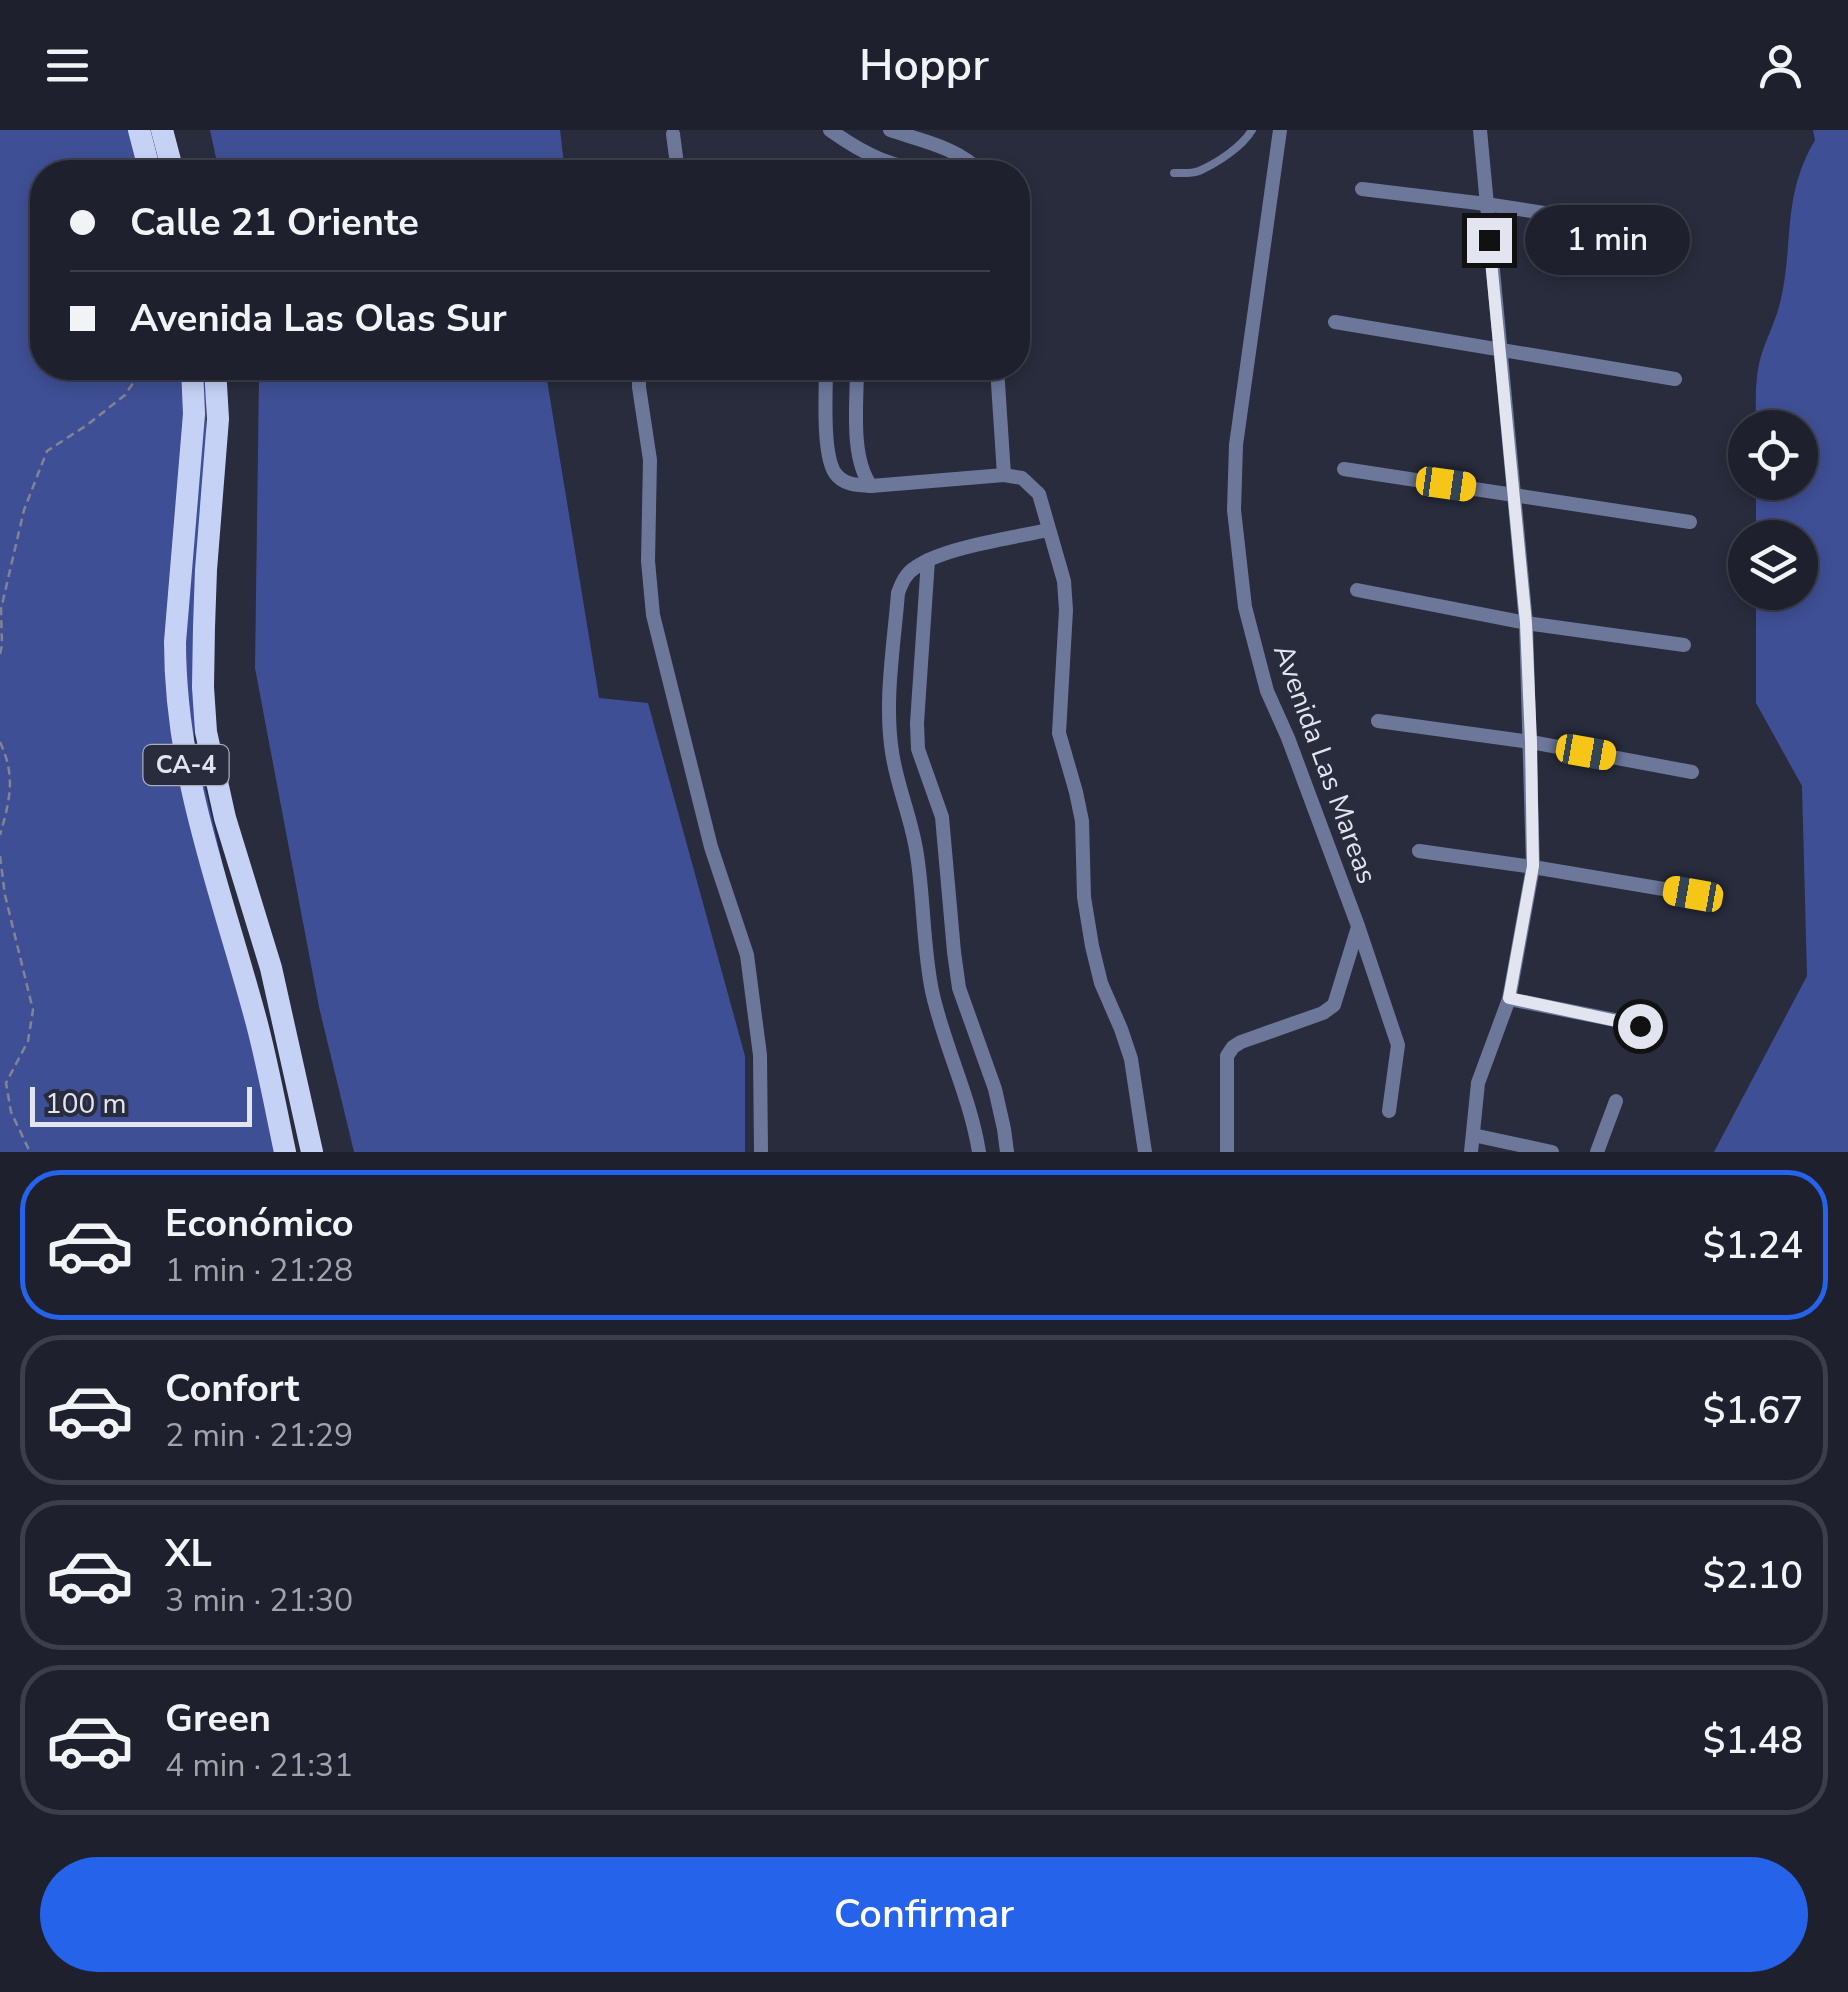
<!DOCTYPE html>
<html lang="es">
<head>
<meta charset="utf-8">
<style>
	body { margin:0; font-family:"Nunito Sans",sans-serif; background:#262935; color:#f1f3f6; height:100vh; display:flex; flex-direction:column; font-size:38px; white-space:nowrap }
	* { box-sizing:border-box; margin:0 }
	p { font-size:32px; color:#a1a3aa }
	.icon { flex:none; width:55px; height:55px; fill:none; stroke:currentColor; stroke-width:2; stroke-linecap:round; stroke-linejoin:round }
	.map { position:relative; height:1022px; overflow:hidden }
	.sheet { display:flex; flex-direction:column; background:#1e212d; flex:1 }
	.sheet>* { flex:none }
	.top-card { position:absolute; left:30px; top:30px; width:1000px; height:220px; border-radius:40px; box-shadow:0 5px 15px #0003,0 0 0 2px #3c3e49; display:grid; align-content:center; height:220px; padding:0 40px; background:#1e212d }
	.controls { position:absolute; left:1728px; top:280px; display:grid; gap:20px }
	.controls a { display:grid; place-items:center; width:90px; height:90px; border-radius:50%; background:#1e212d; box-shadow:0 5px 15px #0003,0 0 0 2px #3c3e49; font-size:50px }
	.scale { position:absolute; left:30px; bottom:25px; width:222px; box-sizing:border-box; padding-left:10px; border:5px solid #e2e5f0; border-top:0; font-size:28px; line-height:35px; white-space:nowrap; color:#e2e5f0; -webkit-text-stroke:8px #282c3c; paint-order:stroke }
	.end { position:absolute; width:45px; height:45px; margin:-22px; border:12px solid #e2e5f0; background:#111; box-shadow:0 0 0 5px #111 }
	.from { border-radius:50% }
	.bubble { position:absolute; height:70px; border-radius:35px; background:#1e212d; box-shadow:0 5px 15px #0003,0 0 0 2px #3c3e49; font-size:32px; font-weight:600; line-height:70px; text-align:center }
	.car { position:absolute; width:30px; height:60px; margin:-30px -15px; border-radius:12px; box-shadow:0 0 8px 2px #0007; background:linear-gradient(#f5c518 24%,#345 0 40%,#f5c518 0 76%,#345 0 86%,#f5c518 0) }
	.top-card b { display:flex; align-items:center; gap:35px; height:95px; font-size:38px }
	.top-card b+b { border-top:2px solid #3c3e49 }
	.top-card i { width:25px; height:25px; background:#f1f3f6 }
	ul { padding:18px 0 0; list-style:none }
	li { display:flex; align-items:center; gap:30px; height:150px; margin:0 20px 15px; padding:0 20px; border:5px solid #3c3e49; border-radius:40px }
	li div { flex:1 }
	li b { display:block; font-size:38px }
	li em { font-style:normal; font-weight:600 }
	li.selected { border-color:#2563eb }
	li>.icon { width:90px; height:90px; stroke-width:1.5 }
	.button { display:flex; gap:20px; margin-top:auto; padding:20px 40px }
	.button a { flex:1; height:115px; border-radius:60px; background:#2563eb; color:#fff; font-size:40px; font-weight:600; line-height:115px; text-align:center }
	header { display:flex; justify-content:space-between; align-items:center; height:130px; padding:0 40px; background:#1e212d; font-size:45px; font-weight:600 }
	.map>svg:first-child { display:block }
	.green { fill:#3f4f95 }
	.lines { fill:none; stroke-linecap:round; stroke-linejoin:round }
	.path { stroke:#818492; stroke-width:2.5; stroke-dasharray:8 5; stroke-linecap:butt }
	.service { stroke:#6c779a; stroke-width:8 }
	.minor { stroke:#6c779a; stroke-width:14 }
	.trunk { stroke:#c6d1f6; stroke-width:22 }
	.route { stroke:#e2e5f0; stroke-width:12 }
	.labels { text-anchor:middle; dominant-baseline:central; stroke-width:10; stroke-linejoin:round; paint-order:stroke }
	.shield { fill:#282c3c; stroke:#aaaeba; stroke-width:2.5 }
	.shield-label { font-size:25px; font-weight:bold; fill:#e2e5f0 }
	.street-label { font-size:28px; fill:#e2e5f0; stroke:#282c3c }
</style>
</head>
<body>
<header><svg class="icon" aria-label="menu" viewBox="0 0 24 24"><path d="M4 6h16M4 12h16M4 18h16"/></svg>Hoppr<svg class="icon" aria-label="person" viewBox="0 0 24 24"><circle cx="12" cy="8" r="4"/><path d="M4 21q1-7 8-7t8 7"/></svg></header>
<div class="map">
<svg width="1848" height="1022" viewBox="0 0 1848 1022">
	<rect width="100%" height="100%" fill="#282c3c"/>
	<g class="green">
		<polygon points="0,0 151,0 160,42 42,42 42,238 202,238 206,260 206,364 194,610 238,801 295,1022 0,1022"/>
		<polygon points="210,0 560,0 565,42 219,42"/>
		<path d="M1813,0H1848V1022H1714L1807,846L1802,656L1756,573V463L1800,462V408L1756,407V353L1800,352V298L1756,297C1756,271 1754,245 1763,220C1769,203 1777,187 1781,169C1794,110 1782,66 1815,10Z"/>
		<polygon points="257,238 545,238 599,568 648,573 745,926 745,1022 354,1022 319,877 255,538 259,247"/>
	</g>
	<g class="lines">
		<g class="path">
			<polyline points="0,524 2,515 1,479 24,380 47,321 87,295 125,265 143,238"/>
			<path d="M0,612C16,646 10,670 0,705"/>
			<polyline points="0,726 5,765 33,880 28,911 6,953 11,982 30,1022"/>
		</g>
		<path class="service" d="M1174,43C1182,43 1191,44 1199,41C1217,33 1242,17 1252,0"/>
		<g class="minor">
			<path d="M830,0C865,25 892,38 936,42"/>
			<path d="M890,0C919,10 960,18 980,42"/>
			<polyline points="1280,0 1236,315 1234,380 1245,477 1267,561 1288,608 1358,796 1398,915 1389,981"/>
			<polyline points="673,4 678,42"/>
			<polyline points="1362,59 1486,74 1654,100"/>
			<polyline points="1335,192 1675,249"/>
			<polyline points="639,238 639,257 650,330 648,431 653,485 711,717 747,825 760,925 761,1022"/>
			<path d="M826,238C826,261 822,324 835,343C843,355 858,355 871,356L1004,345L1022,348L1039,364L1064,451L1066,480L1059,603L1076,662L1082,691L1084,767L1092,816L1101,853L1121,899L1131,929L1145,1022"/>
			<path d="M857,238C857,273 850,327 871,356"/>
			<polyline points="997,238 1004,345"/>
			<polyline points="1344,339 1690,392"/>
			<polyline points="928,430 917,593 918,619 942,687 954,822 959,858 995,959 1004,999 1007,1022"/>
			<polyline points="1357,460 1526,493 1684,515"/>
			<polyline points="1378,591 1531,612 1692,642"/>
			<polyline points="1419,721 1533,737 1693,764"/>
			<polyline points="1509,869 1640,895"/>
			<polyline points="1473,1005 1552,1022"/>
			<path d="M979,1022C970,966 944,916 932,861C923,817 924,770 917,725C912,689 897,657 892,622C884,570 894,515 898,463C902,452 906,443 916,437C944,417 1013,408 1048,400"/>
			<polyline points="1227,1022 1227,926 1233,917 1241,912 1323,883 1334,875 1358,797"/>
			<polyline points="1471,1022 1478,953 1509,869 1533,737 1526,493 1480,0"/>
			<polyline points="1597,1022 1616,971"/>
		</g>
		<g class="trunk">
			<polyline points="139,0 150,42"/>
			<polyline points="162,0 173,42"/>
			<path d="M192,238L194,284L175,512C175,648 223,765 257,894C268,936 276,980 285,1022"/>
			<polyline points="215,238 218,289 206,440 204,497 203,557 206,602 225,688 271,838 312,1022"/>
		</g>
	</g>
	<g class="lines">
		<polyline class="route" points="1489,110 1526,493 1531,612 1533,736 1509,868 1640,896"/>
	</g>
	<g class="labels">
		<rect class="shield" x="143.5" y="615" width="85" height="40" rx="8"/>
		<g class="shield-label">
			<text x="186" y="635">CA-4</text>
		</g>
		<g class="street-label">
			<text transform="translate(1325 634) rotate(70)">Avenida Las Mareas</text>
		</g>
	</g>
</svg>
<div class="controls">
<a><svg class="icon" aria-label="locate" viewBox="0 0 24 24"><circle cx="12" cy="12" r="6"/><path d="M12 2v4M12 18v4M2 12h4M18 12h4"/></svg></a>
<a><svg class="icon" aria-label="layers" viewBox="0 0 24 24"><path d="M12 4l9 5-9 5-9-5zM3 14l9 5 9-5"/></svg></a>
</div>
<div class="scale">100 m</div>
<i class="end from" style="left:1640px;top:896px"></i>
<i class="end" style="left:1489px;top:110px"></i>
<div class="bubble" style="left:1525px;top:75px;width:165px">1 min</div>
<i class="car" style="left:1446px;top:354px;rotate:98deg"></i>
<i class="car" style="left:1586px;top:622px;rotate:100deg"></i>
<i class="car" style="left:1693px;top:764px;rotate:280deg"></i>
<div class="top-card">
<b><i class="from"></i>Calle 21 Oriente</b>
<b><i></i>Avenida Las Olas Sur</b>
</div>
</div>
<section class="sheet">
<ul>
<li class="selected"><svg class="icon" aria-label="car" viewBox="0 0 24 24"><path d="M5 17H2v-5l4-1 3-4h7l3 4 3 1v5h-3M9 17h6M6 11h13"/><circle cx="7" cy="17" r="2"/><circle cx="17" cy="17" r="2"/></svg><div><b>Económico</b><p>1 min · 21:28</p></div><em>$1.24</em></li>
<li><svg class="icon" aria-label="car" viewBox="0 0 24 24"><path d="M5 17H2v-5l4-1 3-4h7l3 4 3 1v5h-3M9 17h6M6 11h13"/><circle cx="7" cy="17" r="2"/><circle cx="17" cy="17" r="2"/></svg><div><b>Confort</b><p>2 min · 21:29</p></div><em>$1.67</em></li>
<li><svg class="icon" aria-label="car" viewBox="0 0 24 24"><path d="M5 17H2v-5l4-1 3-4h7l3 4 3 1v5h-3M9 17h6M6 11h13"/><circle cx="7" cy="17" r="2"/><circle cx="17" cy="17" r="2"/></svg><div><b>XL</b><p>3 min · 21:30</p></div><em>$2.10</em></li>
<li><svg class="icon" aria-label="car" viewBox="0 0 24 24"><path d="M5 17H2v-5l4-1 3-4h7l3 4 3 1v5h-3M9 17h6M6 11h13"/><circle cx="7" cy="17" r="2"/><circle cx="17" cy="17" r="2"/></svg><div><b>Green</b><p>4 min · 21:31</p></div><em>$1.48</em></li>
</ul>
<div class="button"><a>Confirmar</a></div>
</section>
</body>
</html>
